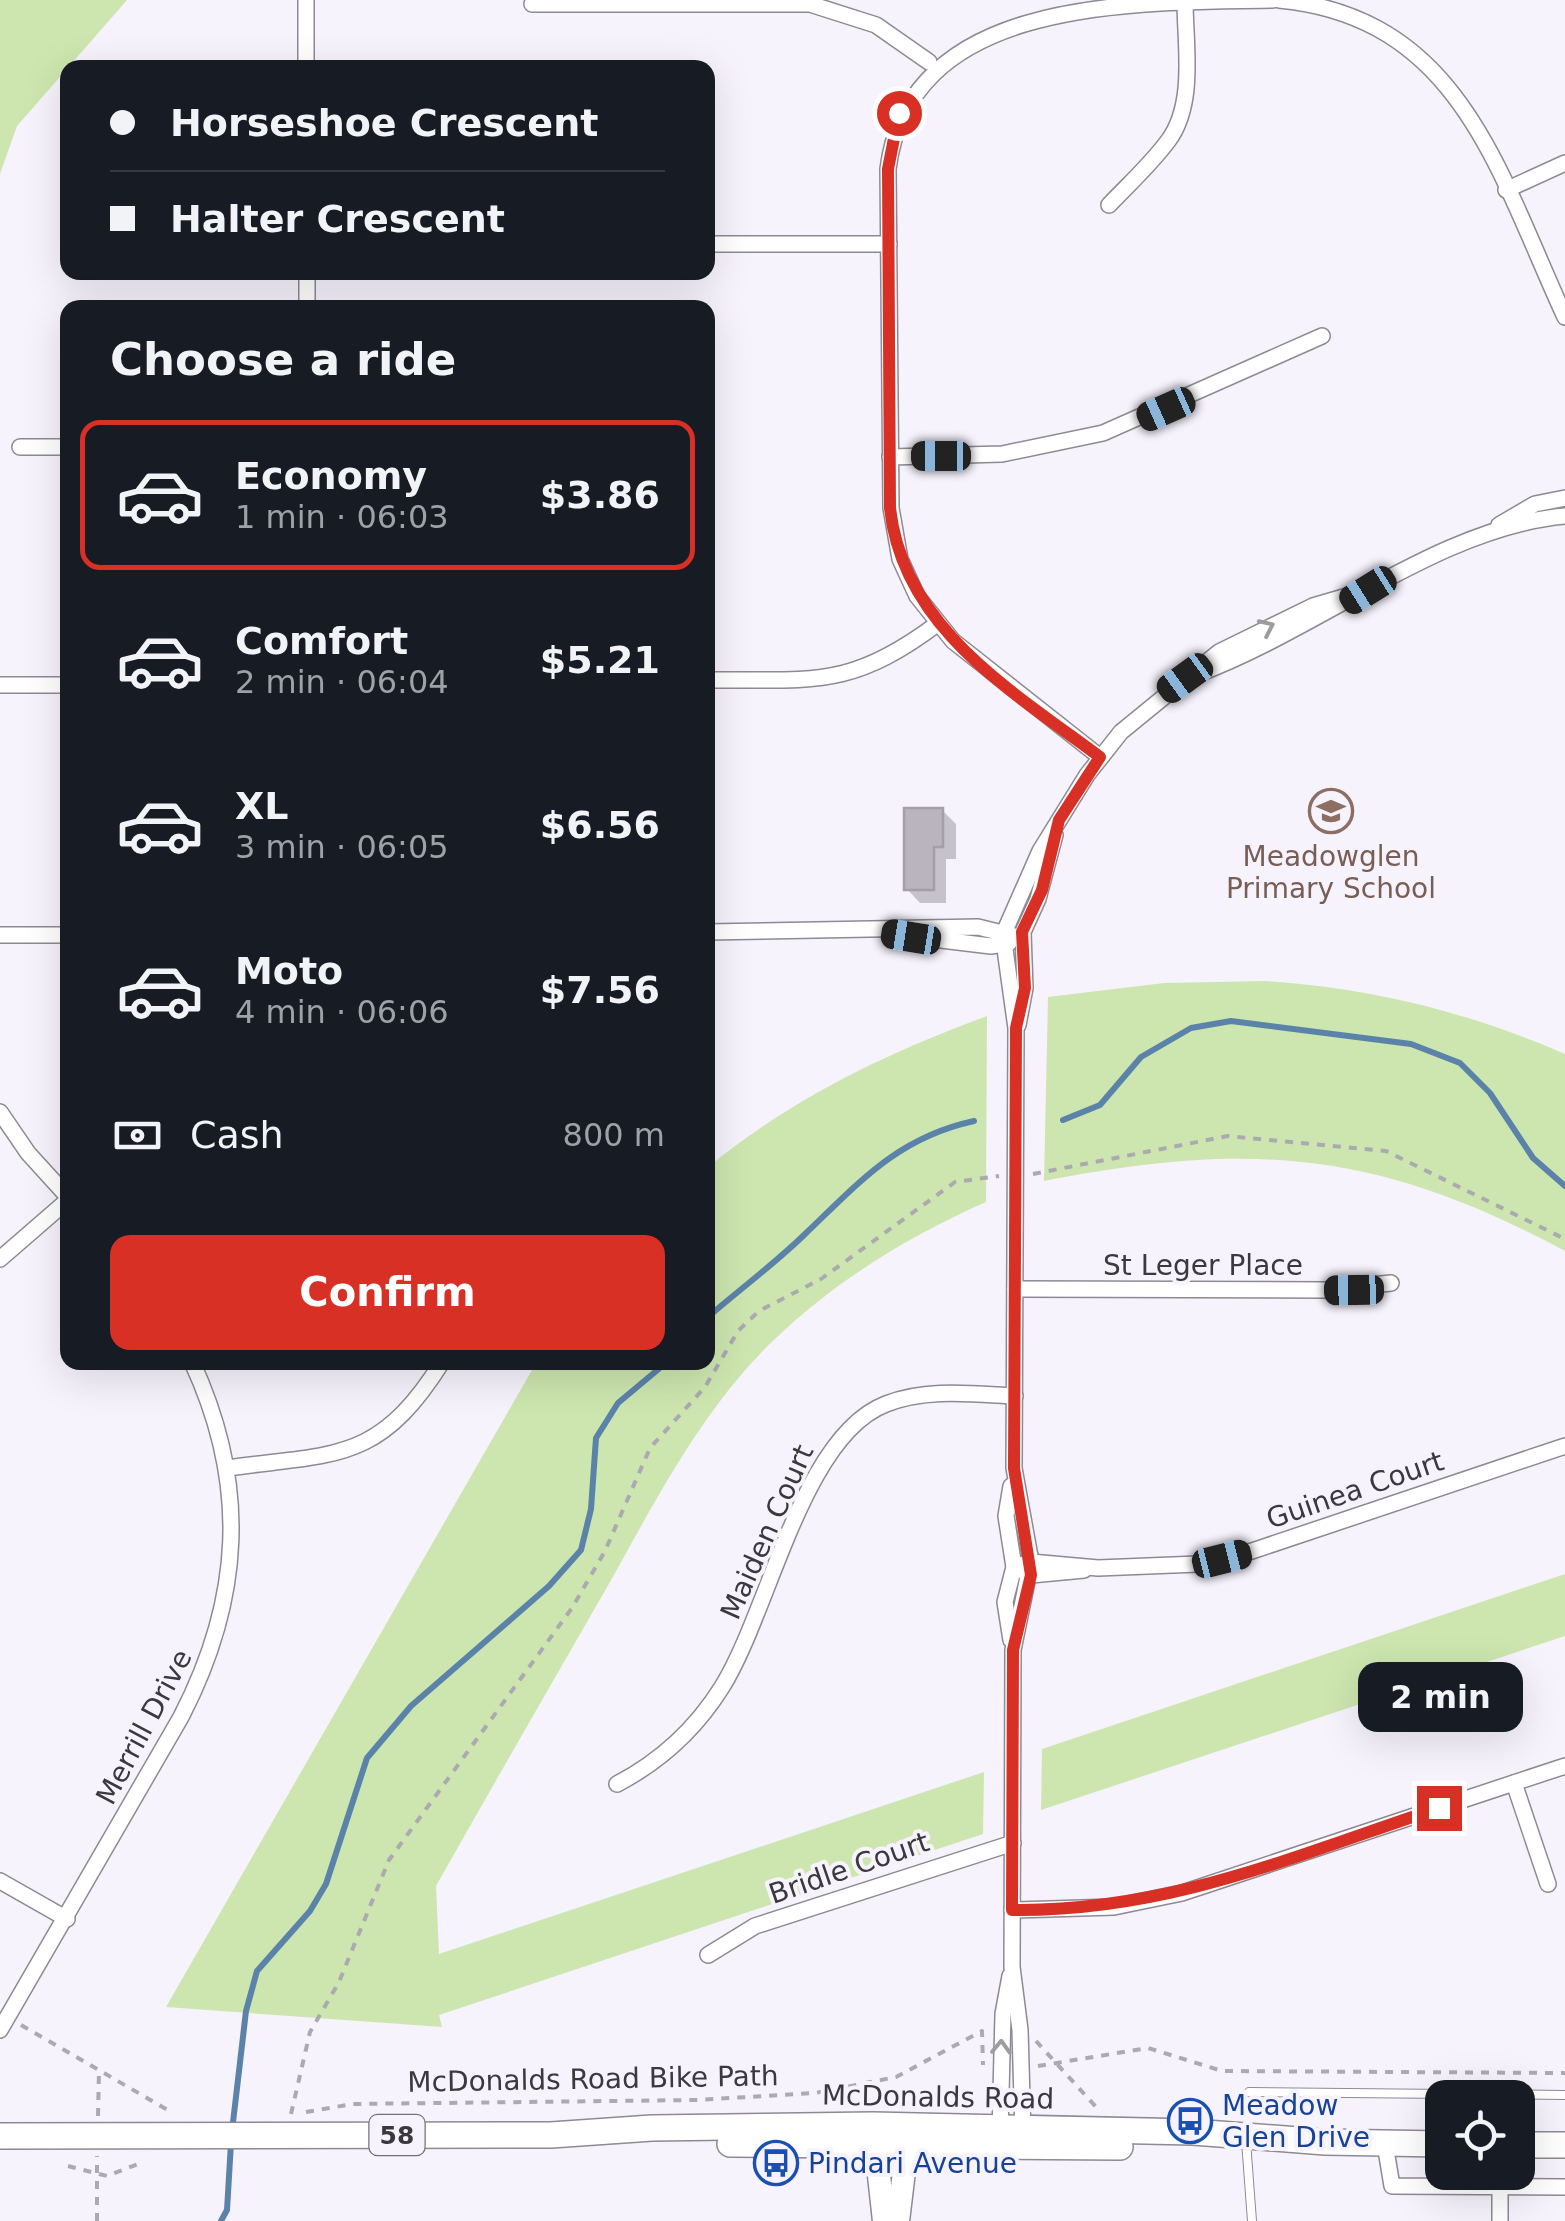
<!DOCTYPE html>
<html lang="en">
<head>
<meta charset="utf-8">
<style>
	body { margin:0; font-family:"DejaVu Sans",sans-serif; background:#20242c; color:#f1f3f6; height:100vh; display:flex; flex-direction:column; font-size:38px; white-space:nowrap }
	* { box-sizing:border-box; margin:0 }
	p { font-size:32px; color:#9ea1a6 }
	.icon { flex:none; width:55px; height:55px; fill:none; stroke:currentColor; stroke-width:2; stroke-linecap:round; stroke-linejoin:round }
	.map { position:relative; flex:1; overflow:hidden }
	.sheet { position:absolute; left:60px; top:300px; width:655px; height:1070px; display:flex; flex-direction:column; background:#171b24; border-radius:20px; box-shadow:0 10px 40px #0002 }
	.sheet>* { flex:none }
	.guide { position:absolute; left:60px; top:60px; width:655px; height:220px; border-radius:20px; box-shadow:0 10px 40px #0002; display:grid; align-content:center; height:220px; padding:0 50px; background:#171b24 }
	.buttons { position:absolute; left:1425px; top:2080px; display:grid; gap:20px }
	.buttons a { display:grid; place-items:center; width:110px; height:110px; border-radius:20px; background:#171b24; box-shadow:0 10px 40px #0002; font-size:50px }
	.end { position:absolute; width:45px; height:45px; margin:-22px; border:12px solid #d93025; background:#fff; box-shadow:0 0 0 5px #fff }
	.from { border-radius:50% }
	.bubble { position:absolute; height:70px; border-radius:20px; background:#171b24; box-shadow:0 10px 40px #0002; font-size:32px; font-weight:600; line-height:70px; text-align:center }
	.car { position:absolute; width:30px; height:60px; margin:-30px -15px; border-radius:12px; box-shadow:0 0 8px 2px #0007; background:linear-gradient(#222 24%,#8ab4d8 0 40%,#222 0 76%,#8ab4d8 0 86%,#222 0) }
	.guide b { display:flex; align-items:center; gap:35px; height:95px; font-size:38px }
	.guide b+b { border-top:2px solid #363941 }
	.guide i { width:25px; height:25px; background:#f1f3f6 }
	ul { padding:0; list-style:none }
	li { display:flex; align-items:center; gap:30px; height:150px; margin:0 20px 15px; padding:0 30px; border:5px solid transparent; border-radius:20px }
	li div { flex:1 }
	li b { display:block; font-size:38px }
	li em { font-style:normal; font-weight:600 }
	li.active { border-color:#d93025 }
	li>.icon { width:90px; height:90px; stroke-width:1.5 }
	h2 { padding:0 50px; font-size:45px; line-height:120px }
	.pay { display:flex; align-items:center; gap:25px; height:110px; padding:0 50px; font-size:38px }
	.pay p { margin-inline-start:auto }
	.cta { display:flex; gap:20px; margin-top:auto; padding:20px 50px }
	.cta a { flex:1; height:115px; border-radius:20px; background:#d93025; color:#fff; font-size:40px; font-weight:600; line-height:115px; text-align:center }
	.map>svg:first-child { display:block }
	.green { fill:#cde6af }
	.shadow { fill:#0003 }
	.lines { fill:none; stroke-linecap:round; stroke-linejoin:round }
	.stream { stroke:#5b83a9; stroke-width:6 }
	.building { fill:#b9b4be; stroke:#a39ea8; stroke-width:2.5 }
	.lane-casing { stroke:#8e8993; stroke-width:10 }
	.street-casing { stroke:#8e8993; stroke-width:18 }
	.secondary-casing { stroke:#8e8993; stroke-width:25 }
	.primary-casing { stroke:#8e8993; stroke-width:28 }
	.path { stroke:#aca9b1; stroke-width:4; stroke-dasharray:8 8; stroke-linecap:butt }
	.lane { stroke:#fff; stroke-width:8 }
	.street { stroke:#fff; stroke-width:15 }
	.secondary { stroke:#fff; stroke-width:22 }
	.primary { stroke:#fff; stroke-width:25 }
	.oneway { stroke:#9d9c9e }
	.route { stroke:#d93025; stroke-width:12 }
	.labels { text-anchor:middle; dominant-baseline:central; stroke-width:8; stroke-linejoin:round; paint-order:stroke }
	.shield { fill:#f7f3fd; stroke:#737177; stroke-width:2.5 }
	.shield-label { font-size:25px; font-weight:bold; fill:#3b393d }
	.education-label { font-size:28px; fill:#785e54; stroke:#f7f3fd }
	.street-label { font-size:28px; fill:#3b393d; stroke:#f7f3fd }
	.transit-label { font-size:28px; fill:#164399; stroke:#f7f3fd; text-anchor:start }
</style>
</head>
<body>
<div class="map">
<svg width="1565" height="2221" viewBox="0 0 1565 2221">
	<rect width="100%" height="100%" fill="#f7f3fd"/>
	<g class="green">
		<polygon points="0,0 127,0 17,126 0,174"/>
		<path d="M1265,981C1370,988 1469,1012 1565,1054V1251C1376,1150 1252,1141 1044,1181L1048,997L1164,983Z"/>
		<path d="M987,1016L986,1202C909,1236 837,1280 776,1338C703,1407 655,1502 606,1589C549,1688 492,1787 436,1886L439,1954L984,1772L983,1834L439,2015L442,2027L166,2007L536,1363L708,1362V1167C793,1098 884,1054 987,1016Z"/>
		<polygon points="1565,1574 1565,1636 1041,1810 1042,1749"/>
	</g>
	<polygon class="shadow" points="942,810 956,824 956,859 946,859 946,903 920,903 907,889"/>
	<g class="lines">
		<g class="stream">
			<polyline points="1063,1120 1100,1105 1141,1057 1191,1028 1231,1021 1411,1044 1460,1063 1490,1093 1533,1158 1565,1186"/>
			<path d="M708,1317C739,1290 773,1265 803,1236C858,1184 896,1138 974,1121"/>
			<polyline points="232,2131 246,2011 257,1971 310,1911 326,1884 367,1758 411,1706 549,1586 581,1550 591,1509 596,1438 618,1403 667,1362"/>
			<polyline points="221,2221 227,2210 231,2143"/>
		</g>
	</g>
	<polygon class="building" points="904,808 943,808 943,847 934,847 934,890 904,890"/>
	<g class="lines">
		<defs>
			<g id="lane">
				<polyline points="1249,2092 1565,2095"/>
				<polyline points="1246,2141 1252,2221"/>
			</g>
			<g id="street">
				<path d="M1279,0C1461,17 1499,175 1565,317"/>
				<polyline points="532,4 810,4 876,25 929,62"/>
				<polyline points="306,68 306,0"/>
				<polyline points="1506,190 1565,163"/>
				<path d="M1109,205C1129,184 1151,164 1168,141C1196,104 1185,44 1185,1"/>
				<polyline points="708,244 889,244"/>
				<polyline points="307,272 307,308"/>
				<polyline points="20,447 68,447"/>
				<polyline points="890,457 1002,454 1103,433 1322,336"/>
				<polyline points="1499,525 1535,504 1565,498"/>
				<path d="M1198,674C1317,630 1440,527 1565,516"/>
				<path d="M708,680C812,679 849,690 937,624"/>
				<polyline points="0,685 68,685"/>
				<path d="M1100,757L953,641L917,596L900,559L891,508L888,169C909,0 1122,2 1273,0"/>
				<polyline points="708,932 978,927 1022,938"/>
				<polyline points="0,935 68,935"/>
				<polyline points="908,936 991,946 1009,943"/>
				<polyline points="1018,1025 1025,988 1023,932 1038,899 1055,835"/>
				<polyline points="0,1112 28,1153 68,1197"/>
				<polyline points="0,1259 68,1200"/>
				<polyline points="1015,1289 1325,1290 1391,1283"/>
				<path d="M227,1468C335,1453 378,1464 442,1362"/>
				<polyline points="1011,1486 1006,1516 1014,1567 1005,1602 1011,1640"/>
				<polyline points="1014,1567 1031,1562 1098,1568 1198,1564 1252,1551 1565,1446"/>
				<polyline points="1023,1571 1031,1575 1084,1570"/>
				<polyline points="1514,1783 1548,1884"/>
				<path d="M617,1784C661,1761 695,1730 722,1687C769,1612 802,1436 886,1404C926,1388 973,1394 1015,1396"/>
				<polyline points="0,1881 67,1919"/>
				<polyline points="1012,1910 1114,1907 1182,1893 1565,1766"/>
				<polyline points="708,1955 755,1926 1013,1843"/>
				<path d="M0,2030L181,1717C242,1599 249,1485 192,1362"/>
				<polyline points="1000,2132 1003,2014 1010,1976"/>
				<polyline points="1023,2134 1020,2030 1012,1967 1013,1650 1031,1562 1014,1468 1016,1028 1003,935 1040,851 1087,775 1121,732 1219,652 1313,606 1368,590"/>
				<polyline points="1385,2144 1392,2186 1565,2187"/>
				<polyline points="1500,2187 1500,2221"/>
			</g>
			<g id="secondary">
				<polyline points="874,2130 884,2221"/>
				<polyline points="898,2221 909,2130"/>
			</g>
			<g id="primary">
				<polyline points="0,2136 551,2135 652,2128 873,2125 1193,2132 1325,2142 1442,2144"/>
				<polyline points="730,2144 1120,2147"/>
				<polyline points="1518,2145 1565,2145"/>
			</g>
		</defs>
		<use href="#lane" class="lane-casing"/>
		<use href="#street" class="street-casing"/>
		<use href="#secondary" class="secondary-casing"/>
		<use href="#primary" class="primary-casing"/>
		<g class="path">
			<polyline points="1033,1174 1228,1136 1386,1151 1565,1239"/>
			<polyline points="21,2025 173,2113"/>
			<polyline points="1036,2041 1097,2108"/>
			<polyline points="1038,2066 1148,2048 1222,2071 1565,2073"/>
			<polyline points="306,2112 353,2104 697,2100 815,2093 896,2077 982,2031 983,2065"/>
			<polyline points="291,2114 310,2032 339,1982 389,1860 572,1608 605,1551 650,1448 705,1387 738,1331 759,1311 821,1279 955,1182 999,1176"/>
			<polyline points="98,2116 99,2071"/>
			<polyline points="68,2166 107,2176 138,2164"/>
			<polyline points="97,2221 97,2156"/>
		</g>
		<use href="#lane" class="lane"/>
		<use href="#street" class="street"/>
		<use href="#secondary" class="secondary"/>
		<use href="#primary" class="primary"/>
	</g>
	<defs><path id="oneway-chevron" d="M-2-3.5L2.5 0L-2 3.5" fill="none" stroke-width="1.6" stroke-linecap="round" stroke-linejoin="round" transform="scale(2.5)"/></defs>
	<g class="oneway">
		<use href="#oneway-chevron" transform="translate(1267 627) rotate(-25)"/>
		<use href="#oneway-chevron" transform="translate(1001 2047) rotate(-88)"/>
	</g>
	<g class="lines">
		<path class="route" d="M899,113L888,169L890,508C903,628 1012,691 1100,757L1059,820L1042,890L1022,932L1025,988L1016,1028L1014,1468L1031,1575L1013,1650L1012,1910C1167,1912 1294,1856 1439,1808"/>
	</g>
	<defs>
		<symbol id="school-ring" viewBox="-11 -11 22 22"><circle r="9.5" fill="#f7f3fd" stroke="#8d6e63" stroke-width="1.5"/><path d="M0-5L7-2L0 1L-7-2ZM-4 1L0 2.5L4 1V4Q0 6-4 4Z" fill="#8d6e63"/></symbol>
		<symbol id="bus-ring" viewBox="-11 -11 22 22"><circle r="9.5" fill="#f7f3fd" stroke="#1a4fb4" stroke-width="1.5"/><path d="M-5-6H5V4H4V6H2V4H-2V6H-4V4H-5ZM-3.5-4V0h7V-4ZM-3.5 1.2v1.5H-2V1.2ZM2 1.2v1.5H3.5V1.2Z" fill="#1a4fb4"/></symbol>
	</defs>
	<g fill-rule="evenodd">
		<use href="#school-ring" x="1306" y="786" width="50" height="50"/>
		<use href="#bus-ring" x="1165" y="2096" width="50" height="50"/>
		<use href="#bus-ring" x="751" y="2138" width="50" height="50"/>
	</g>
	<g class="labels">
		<rect class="shield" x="369.5" y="2115" width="55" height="40" rx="8"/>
		<g class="shield-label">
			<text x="397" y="2135">58</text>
		</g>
		<g class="education-label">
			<text x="1331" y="856">Meadowglen<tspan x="1331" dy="32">Primary School</tspan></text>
		</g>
		<g class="street-label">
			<text x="1203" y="1265">St Leger Place</text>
			<text transform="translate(1355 1490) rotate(-19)">Guinea Court</text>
			<text transform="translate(767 1532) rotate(-66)">Maiden Court</text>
			<text transform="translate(144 1727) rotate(-62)">Merrill Drive</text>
			<text transform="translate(849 1868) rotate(-19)">Bridle Court</text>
			<text transform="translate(593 2079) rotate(-1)">McDonalds Road Bike Path</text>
			<text transform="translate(938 2097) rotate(1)">McDonalds Road</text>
		</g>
		<g class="transit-label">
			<text x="1222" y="2105">Meadow<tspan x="1222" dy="32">Glen Drive</tspan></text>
			<text x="808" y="2163">Pindari Avenue</text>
		</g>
	</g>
</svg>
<div class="buttons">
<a><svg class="icon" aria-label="locate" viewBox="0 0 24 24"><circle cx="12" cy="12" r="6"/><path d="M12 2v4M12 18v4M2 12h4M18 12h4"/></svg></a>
</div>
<i class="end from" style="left:899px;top:113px"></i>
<i class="end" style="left:1439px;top:1808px"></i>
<div class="bubble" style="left:1358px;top:1662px;width:165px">2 min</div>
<i class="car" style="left:1166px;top:409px;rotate:246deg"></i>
<i class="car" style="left:941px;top:456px;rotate:270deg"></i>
<i class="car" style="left:1368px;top:590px;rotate:238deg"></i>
<i class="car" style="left:1185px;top:678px;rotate:234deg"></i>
<i class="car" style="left:911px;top:937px;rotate:279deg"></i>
<i class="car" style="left:1354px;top:1290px;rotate:269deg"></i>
<i class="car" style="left:1222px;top:1559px;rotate:76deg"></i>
<div class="guide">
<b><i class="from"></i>Horseshoe Crescent</b>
<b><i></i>Halter Crescent</b>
</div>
<section class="sheet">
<h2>Choose a ride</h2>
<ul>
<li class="active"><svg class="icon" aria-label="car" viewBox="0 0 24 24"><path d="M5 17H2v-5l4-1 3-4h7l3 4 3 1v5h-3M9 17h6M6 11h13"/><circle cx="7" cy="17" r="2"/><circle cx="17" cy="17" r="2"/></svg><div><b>Economy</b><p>1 min · 06:03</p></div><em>$3.86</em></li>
<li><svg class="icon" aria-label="car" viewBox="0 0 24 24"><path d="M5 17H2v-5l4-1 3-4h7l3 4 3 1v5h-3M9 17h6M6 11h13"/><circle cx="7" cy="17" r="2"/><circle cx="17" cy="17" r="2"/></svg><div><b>Comfort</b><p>2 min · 06:04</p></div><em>$5.21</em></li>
<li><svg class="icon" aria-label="car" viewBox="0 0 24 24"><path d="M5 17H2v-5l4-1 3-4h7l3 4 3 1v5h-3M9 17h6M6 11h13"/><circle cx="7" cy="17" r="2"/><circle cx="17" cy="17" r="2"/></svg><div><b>XL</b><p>3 min · 06:05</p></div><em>$6.56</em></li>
<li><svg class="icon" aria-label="car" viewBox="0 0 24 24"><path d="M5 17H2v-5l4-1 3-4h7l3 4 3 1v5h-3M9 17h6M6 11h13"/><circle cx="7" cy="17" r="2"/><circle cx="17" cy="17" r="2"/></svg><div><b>Moto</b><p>4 min · 06:06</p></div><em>$7.56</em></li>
</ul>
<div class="pay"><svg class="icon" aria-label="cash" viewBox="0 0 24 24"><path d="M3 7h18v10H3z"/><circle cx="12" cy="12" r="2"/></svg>Cash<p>800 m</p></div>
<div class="cta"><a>Confirm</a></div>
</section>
</div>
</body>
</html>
